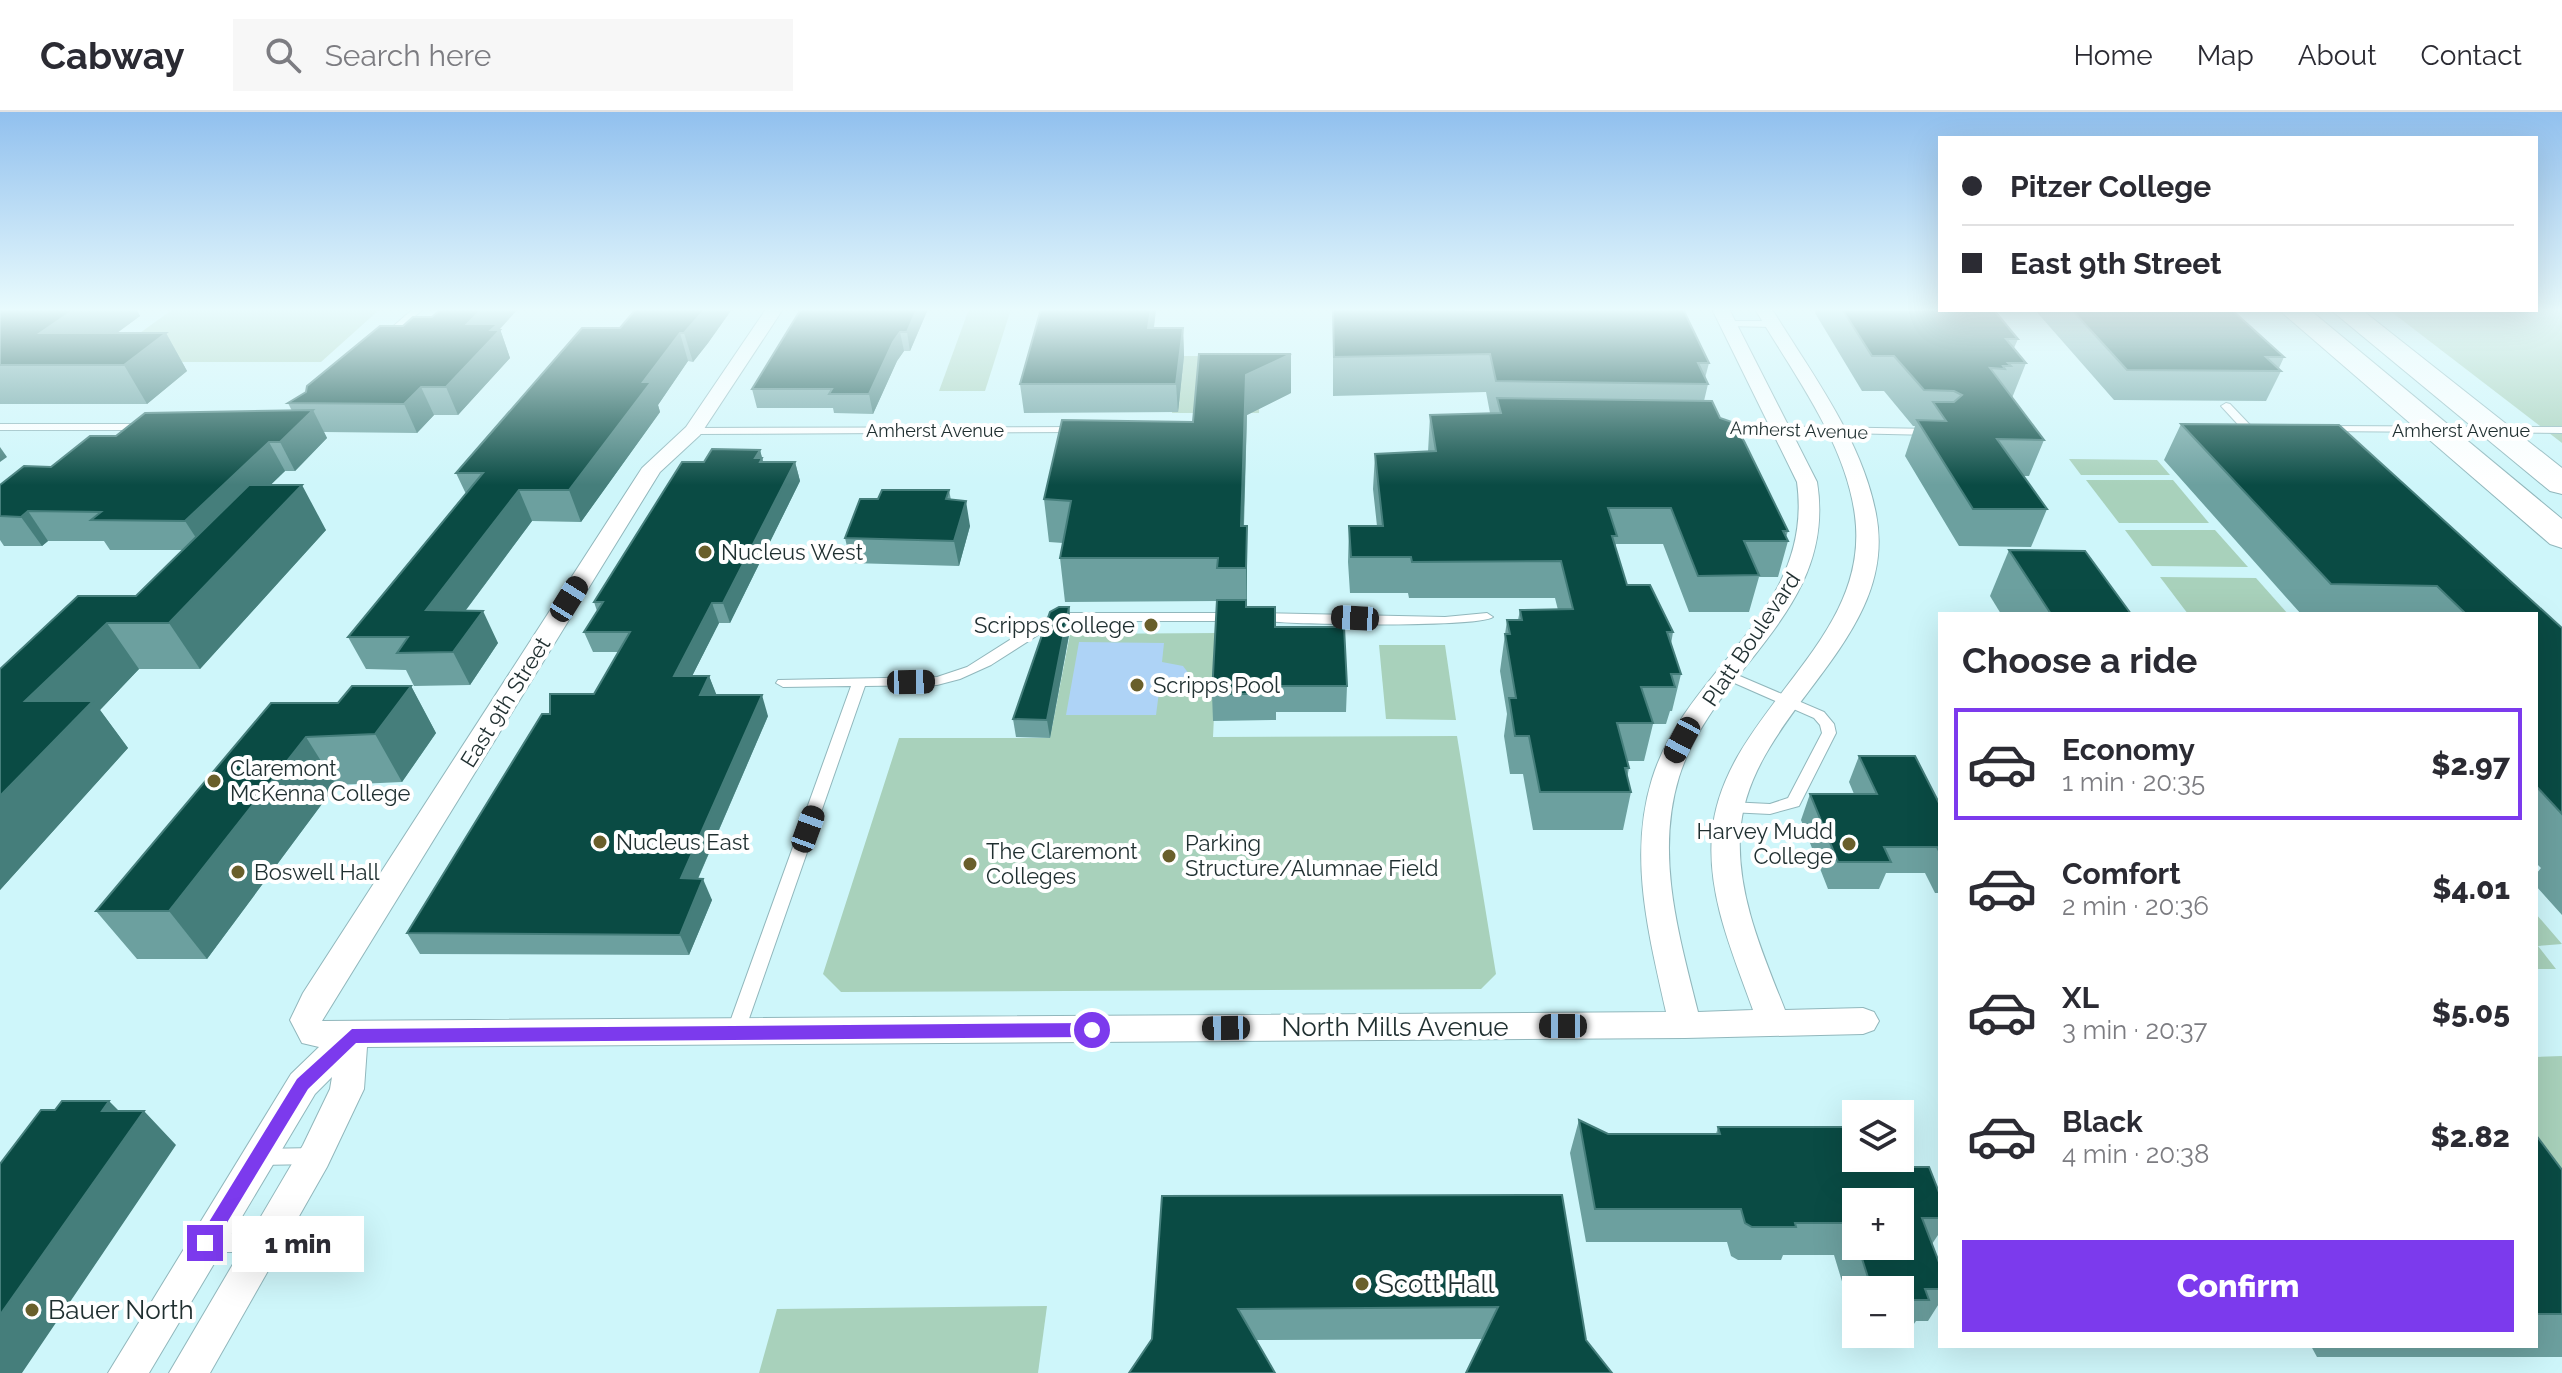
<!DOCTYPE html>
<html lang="en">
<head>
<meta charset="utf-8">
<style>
	body { margin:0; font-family:Raleway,sans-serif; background:#f7f7f7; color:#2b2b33; height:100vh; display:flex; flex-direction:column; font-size:30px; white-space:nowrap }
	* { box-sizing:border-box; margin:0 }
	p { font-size:26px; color:#7c7c81 }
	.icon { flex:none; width:44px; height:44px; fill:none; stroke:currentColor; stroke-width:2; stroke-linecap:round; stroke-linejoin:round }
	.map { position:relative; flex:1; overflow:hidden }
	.details { position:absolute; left:1938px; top:500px; width:600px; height:736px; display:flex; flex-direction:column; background:#fff; border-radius:0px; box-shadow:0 8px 32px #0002 }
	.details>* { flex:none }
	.hud { position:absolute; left:1938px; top:24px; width:600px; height:176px; border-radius:0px; box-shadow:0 8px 32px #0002; display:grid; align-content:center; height:176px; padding:0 24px; background:#fff }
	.buttons { position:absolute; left:1842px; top:988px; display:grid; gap:16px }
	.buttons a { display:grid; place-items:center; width:72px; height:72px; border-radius:0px; background:#fff; box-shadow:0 8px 32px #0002; font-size:40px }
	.end { position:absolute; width:36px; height:36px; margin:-18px; border:10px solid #7c3aed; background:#fff; box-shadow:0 0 0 4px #fff }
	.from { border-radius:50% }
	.bubble { position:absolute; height:56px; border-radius:0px; background:#fff; box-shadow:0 8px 32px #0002; font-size:26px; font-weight:800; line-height:56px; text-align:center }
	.car { position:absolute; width:24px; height:48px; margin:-24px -12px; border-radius:10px; box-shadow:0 0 6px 2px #0007; background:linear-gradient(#222 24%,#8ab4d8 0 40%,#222 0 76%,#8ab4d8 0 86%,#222 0) }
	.hud b { display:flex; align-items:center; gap:28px; height:76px; font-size:30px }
	.hud b+b { border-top:2px solid #e1e1e2 }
	.hud i { width:20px; height:20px; background:#2b2b33 }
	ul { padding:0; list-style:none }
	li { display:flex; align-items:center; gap:24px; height:112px; margin:0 16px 12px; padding:0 8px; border:4px solid transparent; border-radius:0px }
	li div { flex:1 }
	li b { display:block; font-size:30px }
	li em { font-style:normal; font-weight:800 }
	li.active { border-color:#7c3aed }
	li>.icon { width:72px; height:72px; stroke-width:1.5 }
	h2 { padding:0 24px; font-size:36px; line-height:96px }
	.cta { display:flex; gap:16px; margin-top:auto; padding:16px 24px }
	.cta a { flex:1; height:92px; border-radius:0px; background:#7c3aed; color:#fff; font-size:32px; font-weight:800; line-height:92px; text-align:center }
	header { display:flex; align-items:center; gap:48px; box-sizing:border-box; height:112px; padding:0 40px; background:#fff; border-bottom:2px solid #e1e1e2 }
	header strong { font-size:38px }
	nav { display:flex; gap:44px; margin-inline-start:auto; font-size:28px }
	.search { width:560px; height:72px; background:#f7f7f7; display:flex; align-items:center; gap:20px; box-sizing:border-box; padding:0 28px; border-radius:0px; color:#7c7c81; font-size:30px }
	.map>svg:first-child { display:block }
	.green { fill:#a8d1bb }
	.water { fill:#aed3f6 }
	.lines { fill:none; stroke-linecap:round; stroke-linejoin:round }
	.lane-casing { stroke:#91b7bc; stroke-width:2 }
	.street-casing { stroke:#91b7bc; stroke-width:2 }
	.primary-casing { stroke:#91b7bc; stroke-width:2 }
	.lane { fill:#fff; fill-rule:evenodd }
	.street { fill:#fff; fill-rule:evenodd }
	.primary { fill:#fff; fill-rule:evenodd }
	.wall { fill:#6ca09f; fill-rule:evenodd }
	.shaded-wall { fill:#457e7b }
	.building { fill:#0a4b44; stroke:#457e7b; stroke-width:2 }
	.route { fill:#7c3aed }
	.poi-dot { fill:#695f2b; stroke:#fff; stroke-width:3 }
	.labels { text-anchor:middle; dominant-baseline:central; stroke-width:8; stroke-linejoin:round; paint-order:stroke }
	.far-street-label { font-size:18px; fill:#1f2f30; stroke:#fff }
	.poi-label { font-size:22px; fill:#1f2f30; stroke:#fff; text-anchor:start }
	.street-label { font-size:22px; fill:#1f2f30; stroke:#fff }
	.near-street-label { font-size:26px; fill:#1f2f30; stroke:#fff }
	.near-poi-label { font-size:26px; fill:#1f2f30; stroke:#fff; text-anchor:start }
</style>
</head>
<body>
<header>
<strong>Cabway</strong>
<div class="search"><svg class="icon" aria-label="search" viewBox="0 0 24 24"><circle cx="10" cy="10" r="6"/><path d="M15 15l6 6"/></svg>Search here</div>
<nav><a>Home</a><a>Map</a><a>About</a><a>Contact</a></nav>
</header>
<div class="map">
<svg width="2562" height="1261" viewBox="0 0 2562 1261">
	<rect width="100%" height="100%" fill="#cef6fa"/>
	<g class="green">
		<polygon points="173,197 380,197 321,250 100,250"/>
		<polygon points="969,197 1011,197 985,279 939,279"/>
		<polygon points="2562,197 2562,331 2389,198"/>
		<polygon points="1178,244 1261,244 1259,301 1172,301"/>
		<polygon points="2069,347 2157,348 2170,363 2081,363"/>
		<polygon points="2086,368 2173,368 2209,411 2119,411"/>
		<polygon points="2125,418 2215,418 2248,455 2152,454"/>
		<polygon points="2160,465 2256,466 2288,502 2188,502"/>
		<polygon points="1218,521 1213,625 1457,624 1496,862 1481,877 841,880 823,862 899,626 1050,626 1070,522"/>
		<polygon points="1379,533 1445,533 1456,608 1386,607"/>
		<polygon points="2536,802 2562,832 2538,834 2556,857 2536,857"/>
		<polygon points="2562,944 2562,1067 2536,1032 2536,945"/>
		<polygon points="1047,1194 1038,1261 759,1261 777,1197"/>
	</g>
	<polygon class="water" points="1079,530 1164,531 1162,550 1183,554 1189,562 1188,570 1178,577 1159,580 1156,603 1066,603"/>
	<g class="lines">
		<defs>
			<g id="lane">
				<polygon points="413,197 423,197 388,228 382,228 382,224"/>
				<polygon points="1728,209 1773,209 1778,212 1773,215 1725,214 1725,210"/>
				<polygon points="2226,291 2230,292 2251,314 2264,315 2264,319 2244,319 2221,294"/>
				<polygon points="0,312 145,312 150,315 145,318 0,318"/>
				<polygon points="1717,313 1932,317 1937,320 1932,323 1713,318 1712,316"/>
				<polygon points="2325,314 2562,315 2562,321 2321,319 2321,315"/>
				<polygon points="1076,315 1081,318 1080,320 693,322 688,319 693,316"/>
				<polygon points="1058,501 1235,501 1241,505 1235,509 1060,509 991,553 960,567 937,573 865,574 744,921 741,926 735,928 729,926 726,921 851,574 783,575 776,571 778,568 937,565 967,555 1038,510"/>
				<path d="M1259,501L1445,505L1487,501L1493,505C1478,516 1282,513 1255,508L1253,505L1255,502Z"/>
				<polygon points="1728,559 1824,600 1834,612 1836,621 1799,694 1770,702 1729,700 1724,699 1722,695 1724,691 1729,690 1770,692 1788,686 1822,621 1820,613 1814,606 1723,566 1721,563 1723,560"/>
				<polygon points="315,1036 322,1038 324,1044 322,1050 315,1052 259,1053 252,1051 250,1045 252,1039 259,1037"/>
				<polygon points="210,1122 262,1122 269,1125 272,1131 269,1137 262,1140 210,1140 203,1137 200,1131 203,1125"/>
			</g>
			<path id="street" d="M766,197H783L700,323L660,360L322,909L1666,900C1649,823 1628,745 1652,667C1686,556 1815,500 1797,370L1712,197H1729L1817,370C1838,499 1713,556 1679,665C1655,744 1679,823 1698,900L1753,898C1733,842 1707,784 1712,723C1721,600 1872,533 1855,404C1846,330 1792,260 1755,197H1772C1811,261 1862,327 1876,402C1901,530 1746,601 1740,723C1737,784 1763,842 1785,898L1863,896L1874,900L1879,909L1874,918L1863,922L1685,926L367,935L364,977L327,1055L210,1261H169L303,1033L330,977L332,965L315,982L149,1261H108L291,962L319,935L302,931L290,908L303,881L642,356L686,315Z"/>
			<g id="primary">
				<polygon points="2279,198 2310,198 2562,407 2562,436 2550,432"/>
				<polygon points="2331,198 2362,198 2562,356 2562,382 2550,379"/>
			</g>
		</defs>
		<use href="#lane" class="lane-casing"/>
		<use href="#street" class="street-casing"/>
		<use href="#primary" class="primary-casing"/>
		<use href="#lane" class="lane"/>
		<use href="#street" class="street"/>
		<use href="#primary" class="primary"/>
	</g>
	<g class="wall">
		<polygon points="0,197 136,197 140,204 117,221 166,221 187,259 147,292 0,292"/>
		<polygon points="636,197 732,197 708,231 693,250 688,249 658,293 660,300 581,410 532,409 466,498 498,531 470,573 414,574 406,558 366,557 348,525 466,382 456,361 620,216"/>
		<polygon points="928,197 910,239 904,239 897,249 873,302 834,301 833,296 757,296 752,277"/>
		<polygon points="1041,197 1156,197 1154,216 1183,216 1184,244 1178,300 1024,301 1020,272"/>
		<polygon points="1333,197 1528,198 1528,197 1683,197 1709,251 1705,266 1708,272 1704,289 1720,306 1788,419 1786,425 1788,429 1778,465 1759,465 1749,500 1689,500 1663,432 1616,432 1615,435 1627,473 1673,520 1671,532 1681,562 1672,599 1670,599 1666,612 1653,612 1644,649 1627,649 1629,656 1627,666 1631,680 1623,718 1533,718 1523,662 1510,662 1504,624 1507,602 1500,559 1507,508 1518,508 1520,498 1558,498 1555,486 1409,486 1408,481 1350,481 1348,450 1349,414 1377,414 1373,377 1375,342 1428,340 1430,303 1490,301 1486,280 1333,284"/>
		<polygon points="1816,197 1940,197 2018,227 2014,236 2026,251 2012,286 2044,328 2029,364 2023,364 2047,397 2031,435 1959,434 1905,344 1915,314 1913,314 1884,279 1862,279 1815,201"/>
		<polygon points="2035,198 2232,198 2284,245 2279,256 2281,259 2266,289 2114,288"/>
		<polygon points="500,217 510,246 458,303 434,303 417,321 324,320 327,326 295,359 285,359 270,373 326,418 200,557 139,557 100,598 128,636 0,778 0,557 136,484 183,438 110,438 104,429 48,429 42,434 4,434 0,428 0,373 51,355 116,324 292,299 288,291"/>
		<polygon points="1291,281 1247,303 1244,414 1247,414 1247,495 1275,515 1347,574 1346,600 1276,600 1276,608 1213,609 1212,582 1217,489 1065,490 1060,446 1063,431 1049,430 1044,387 1193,310"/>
		<polygon points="2181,312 2339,313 2562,516 2562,803 2536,774 2536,762 2541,756 2536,751 2536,502 2301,502 2164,348"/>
		<polygon points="760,338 763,350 795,350 800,369 730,511 719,511 692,564 709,564 716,583 768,604 698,767 712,788 689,843 420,842 407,821 550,602 594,582 619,540 593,540 584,520 597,499 594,490 704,350"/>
		<polygon points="949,378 951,388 970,414 959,454 851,451 845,426 878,387"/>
		<polygon points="2009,438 2131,502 2001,502 1990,484"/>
		<polygon points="1069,495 1071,512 1050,626 1016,625 1013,607"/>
		<polygon points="411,574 436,621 402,670 336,673 207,847 137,847 96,799 338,591"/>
		<polygon points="1859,644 1940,691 1940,781 1935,781 1925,761 1886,761 1879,777 1828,777 1801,708 1810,682 1854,682 1849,670"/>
		<path d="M1579,1008L1608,1022H1716L1718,1015L1898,1055L1940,1083V1120L1932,1132L1940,1153V1190L1928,1209H1916L1909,1219H1900V1178H1856V1209H1854L1834,1143H1783L1781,1148H1738L1731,1144L1727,1130H1586L1570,1041ZM1856,1090L1900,1134H1856Z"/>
		<polygon points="2536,1023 2562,1058 2562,1245 2317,1245 2311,1234 2536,1234"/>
		<polygon points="1562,1083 1483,1227 1256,1228 1152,1227"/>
	</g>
	<g class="shaded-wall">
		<polygon points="75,197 136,197 140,204 73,253 40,221"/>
		<polygon points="482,197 518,197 500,217 510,246 458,303 446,275 467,212"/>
		<polygon points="705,197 732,197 708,231 693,250 684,221"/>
		<polygon points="917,197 928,197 910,239 907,220"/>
		<polygon points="1151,197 1156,197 1150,244 1148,216"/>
		<polygon points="1183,216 1184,244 1178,300 1176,272"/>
		<polygon points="900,220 904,239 897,249 873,302 869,282 893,230"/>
		<polygon points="166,221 187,259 147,292 124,253"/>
		<polygon points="680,221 688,249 658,293 660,300 581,410 569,378 643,270"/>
		<polygon points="1291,242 1291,281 1247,303 1242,457 1241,414 1246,263"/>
		<polygon points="421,275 434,303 417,321 404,292"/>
		<polygon points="313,298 327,326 295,359 280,330"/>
		<polygon points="269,330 285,359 204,438 185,409"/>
		<polygon points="0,335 7,345 0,350"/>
		<polygon points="760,338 765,357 755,346"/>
		<polygon points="795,350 800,369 730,511 723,491"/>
		<polygon points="302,373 326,418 200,557 169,511"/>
		<polygon points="519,378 532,409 442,530 426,498"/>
		<polygon points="966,389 970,414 959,454 954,429"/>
		<polygon points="28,399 48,429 42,434 21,405"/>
		<polygon points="1247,414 1247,500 1246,456"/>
		<polygon points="712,491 719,511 682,584 674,564"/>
		<polygon points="1069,495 1071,512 1050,626 1047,608"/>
		<polygon points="483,499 498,531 470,573 453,540"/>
		<polygon points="107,511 139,557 100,598 128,636 0,778 0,684 25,589"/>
		<polygon points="709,564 717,584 700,583"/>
		<polygon points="411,574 436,621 402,670 375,622"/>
		<polygon points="762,583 768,604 689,787 681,766"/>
		<polygon points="306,625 336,673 207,847 169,799"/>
		<polygon points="703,767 712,788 689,843 680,823"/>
		<polygon points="109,989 134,1014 144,999 176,1033 22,1261 0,1261 0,1203 102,999"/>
	</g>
	<g class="building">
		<polygon points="0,197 75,197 40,221 166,221 124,253 0,253"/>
		<polygon points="441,197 482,197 467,212 498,212 491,218 500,218 446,275 421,275 404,292 288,291 306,280 307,274 380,214 403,214 413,205 432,205"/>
		<polygon points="636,197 705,197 684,221 680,221 643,270 651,270 569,378 519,378 426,498 483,499 453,540 397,541 408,525 348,525 483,361 456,361 582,216 620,216"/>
		<polygon points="801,197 917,197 907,220 900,220 893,230 869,282 829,282 832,277 752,277"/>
		<polygon points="1041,197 1151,197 1148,216 1183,216 1176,272 1020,272"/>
		<polygon points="1333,197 1466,197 1466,198 1534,198 1534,197 1683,197 1709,251 1698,251 1708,272 1496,269 1490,242 1334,245"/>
		<polygon points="1842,197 1994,198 2018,227 2006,227 2026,251 2008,251 2011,254 2003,254 2005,257 1990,256 2044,328 1997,327 2047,397 1973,397 1917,308 1946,309 1933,290 1954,290 1962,283 1954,279 1924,278 1894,244 1872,244"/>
		<polygon points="2072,198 2232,198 2284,245 2266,245 2281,259 2127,258"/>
		<polygon points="1199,242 1291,242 1246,263 1241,414 1247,414 1246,456 1217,456 1218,446 1060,446 1071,389 1044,387 1062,308 1193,310"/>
		<polygon points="1497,286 1712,289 1720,306 1732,310 1744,329 1788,419 1783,419 1788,429 1744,429 1759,463 1698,464 1671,396 1608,396 1617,424 1612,424 1627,473 1650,473 1673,520 1667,520 1681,562 1671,562 1675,575 1641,575 1653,611 1617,611 1629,656 1625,656 1631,680 1540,680 1529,624 1515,624 1509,586 1516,586 1505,522 1510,522 1507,508 1522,508 1520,498 1573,497 1561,449 1412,450 1411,445 1351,445 1349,414 1383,414 1375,342 1436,339 1430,303 1501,301"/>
		<polygon points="313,298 280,330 269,330 185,409 91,408 101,400 28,399 21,405 0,404 0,373 24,354 51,355 90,324 116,324 145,301"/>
		<polygon points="2181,312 2339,313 2562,516 2562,702 2536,674 2536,502 2466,502 2437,474 2331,472"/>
		<polygon points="712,337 760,338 755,346 762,346 760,350 795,350 723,491 712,491 674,564 709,564 700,583 762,583 681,766 703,767 680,823 407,821 542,602 550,602 550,582 594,582 630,520 584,520 603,490 594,490 682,350 704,350"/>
		<polygon points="249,373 302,373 169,511 107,511 25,589 93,589 0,684 0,557 78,484 136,484"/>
		<polygon points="882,378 949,378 946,387 966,389 954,429 845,426 860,387 878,387"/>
		<polygon points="2009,438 2085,439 2131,502 2051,502"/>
		<polygon points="1217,488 1246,488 1246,495 1275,495 1275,515 1344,515 1347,574 1276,574 1276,582 1212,582"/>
		<polygon points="1059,495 1069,495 1047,608 1013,607 1050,500"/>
		<polygon points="352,574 411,574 375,622 306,625 169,799 96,799 271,591 338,591"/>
		<polygon points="1859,644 1915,644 1939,691 1940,691 1940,741 1937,735 1884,735 1891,750 1838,750 1810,682 1877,682"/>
		<polygon points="62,989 109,989 102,999 144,999 0,1203 0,1052 41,998 55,998"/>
		<polygon points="1579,1008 1608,1022 1720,1022 1718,1015 1856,1015 1856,1046 1893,1046 1898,1055 1929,1055 1940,1083 1940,1106 1922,1106 1940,1153 1940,1177 1925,1177 1929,1188 1900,1188 1900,1178 1872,1178 1858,1134 1900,1134 1900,1090 1856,1090 1856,1127 1851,1111 1795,1111 1796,1115 1752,1115 1745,1111 1741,1097 1595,1097"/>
		<polygon points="2536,1023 2562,1058 2562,1202 2536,1202"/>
		<polygon points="1562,1083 1586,1228 1612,1261 1466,1261 1498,1195 1238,1197 1275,1261 1129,1261 1152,1227 1162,1084"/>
	</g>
	<linearGradient id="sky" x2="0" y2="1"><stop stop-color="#91c0ee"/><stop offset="0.53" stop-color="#e9fbfd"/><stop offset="1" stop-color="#e9fbfd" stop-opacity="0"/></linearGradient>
	<rect width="2562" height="373" fill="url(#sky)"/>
	<polygon class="route" points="1092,911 1100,918 1092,925 356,931 308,977 211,1137 205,1139 196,1131 297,967 352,917"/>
	<g class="poi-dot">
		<circle cx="705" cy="440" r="8"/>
		<circle cx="1151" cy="513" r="8"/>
		<circle cx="1137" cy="573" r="8"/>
		<circle cx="214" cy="669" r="8"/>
		<circle cx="600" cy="730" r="8"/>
		<circle cx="1849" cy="732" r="8"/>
		<circle cx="1169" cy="744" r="8"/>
		<circle cx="970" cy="752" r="8"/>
		<circle cx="238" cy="760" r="8"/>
		<circle cx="1362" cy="1172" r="8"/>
		<circle cx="32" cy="1198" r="8"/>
	</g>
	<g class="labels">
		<g class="far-street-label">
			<text x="935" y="318">Amherst Avenue</text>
			<text transform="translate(1799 318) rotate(2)">Amherst Avenue</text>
			<text x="2461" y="318">Amherst Avenue</text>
		</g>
		<g class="poi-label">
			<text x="721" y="440">Nucleus West</text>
			<text x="1135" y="513" text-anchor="end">Scripps College</text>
			<text x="1153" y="573">Scripps Pool</text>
			<text x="230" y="656">Claremont<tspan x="230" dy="25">McKenna College</tspan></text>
			<text x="1833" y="719" text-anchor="end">Harvey Mudd<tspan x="1833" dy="25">College</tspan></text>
			<text x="616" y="730">Nucleus East</text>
			<text x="1185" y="731">Parking<tspan x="1185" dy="25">Structure/Alumnae Field</tspan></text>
			<text x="986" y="739">The Claremont<tspan x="986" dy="25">Colleges</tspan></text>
			<text x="254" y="760">Boswell Hall</text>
		</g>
		<g class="street-label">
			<text transform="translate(1751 527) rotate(-56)">Platt Boulevard</text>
			<text transform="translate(505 590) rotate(-58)">East 9th Street</text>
		</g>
		<g class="near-street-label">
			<text x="1395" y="915">North Mills Avenue</text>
		</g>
		<g class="near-poi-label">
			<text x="1378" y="1172">Scott Hall</text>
			<text x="48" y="1198">Bauer North</text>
		</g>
	</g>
</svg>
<div class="buttons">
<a><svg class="icon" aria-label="layers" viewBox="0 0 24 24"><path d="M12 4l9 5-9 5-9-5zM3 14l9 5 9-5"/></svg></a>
<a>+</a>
<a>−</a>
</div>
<i class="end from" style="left:1092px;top:918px"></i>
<i class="end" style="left:205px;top:1131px"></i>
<div class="bubble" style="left:232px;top:1104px;width:132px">1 min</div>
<i class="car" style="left:569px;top:487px;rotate:32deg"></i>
<i class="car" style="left:1355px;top:506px;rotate:273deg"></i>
<i class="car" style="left:911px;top:570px;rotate:89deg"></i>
<i class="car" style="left:1682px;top:628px;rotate:208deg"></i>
<i class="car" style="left:808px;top:717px;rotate:20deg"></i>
<i class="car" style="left:1563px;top:914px;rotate:270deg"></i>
<i class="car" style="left:1226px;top:916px;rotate:269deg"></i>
<div class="hud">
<b><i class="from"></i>Pitzer College</b>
<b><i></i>East 9th Street</b>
</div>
<section class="details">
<h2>Choose a ride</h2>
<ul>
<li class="active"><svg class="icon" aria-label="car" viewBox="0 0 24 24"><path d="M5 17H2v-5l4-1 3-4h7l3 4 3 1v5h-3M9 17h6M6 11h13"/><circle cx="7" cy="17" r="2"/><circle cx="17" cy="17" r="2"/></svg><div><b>Economy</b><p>1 min · 20:35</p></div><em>$2.97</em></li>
<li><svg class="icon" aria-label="car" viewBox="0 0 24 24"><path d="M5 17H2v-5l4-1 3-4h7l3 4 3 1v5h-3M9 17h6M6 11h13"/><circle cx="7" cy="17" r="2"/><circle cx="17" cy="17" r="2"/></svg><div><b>Comfort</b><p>2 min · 20:36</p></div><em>$4.01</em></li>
<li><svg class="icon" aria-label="car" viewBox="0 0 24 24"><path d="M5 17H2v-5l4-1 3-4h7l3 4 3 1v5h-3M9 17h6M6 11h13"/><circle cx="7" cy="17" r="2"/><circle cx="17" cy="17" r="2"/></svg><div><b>XL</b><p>3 min · 20:37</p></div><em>$5.05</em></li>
<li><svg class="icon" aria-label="car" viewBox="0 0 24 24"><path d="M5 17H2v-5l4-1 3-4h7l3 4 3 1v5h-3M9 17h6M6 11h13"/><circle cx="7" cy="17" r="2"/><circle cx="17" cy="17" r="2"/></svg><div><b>Black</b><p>4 min · 20:38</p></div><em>$2.82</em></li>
</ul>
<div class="cta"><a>Confirm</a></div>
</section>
</div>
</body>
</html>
